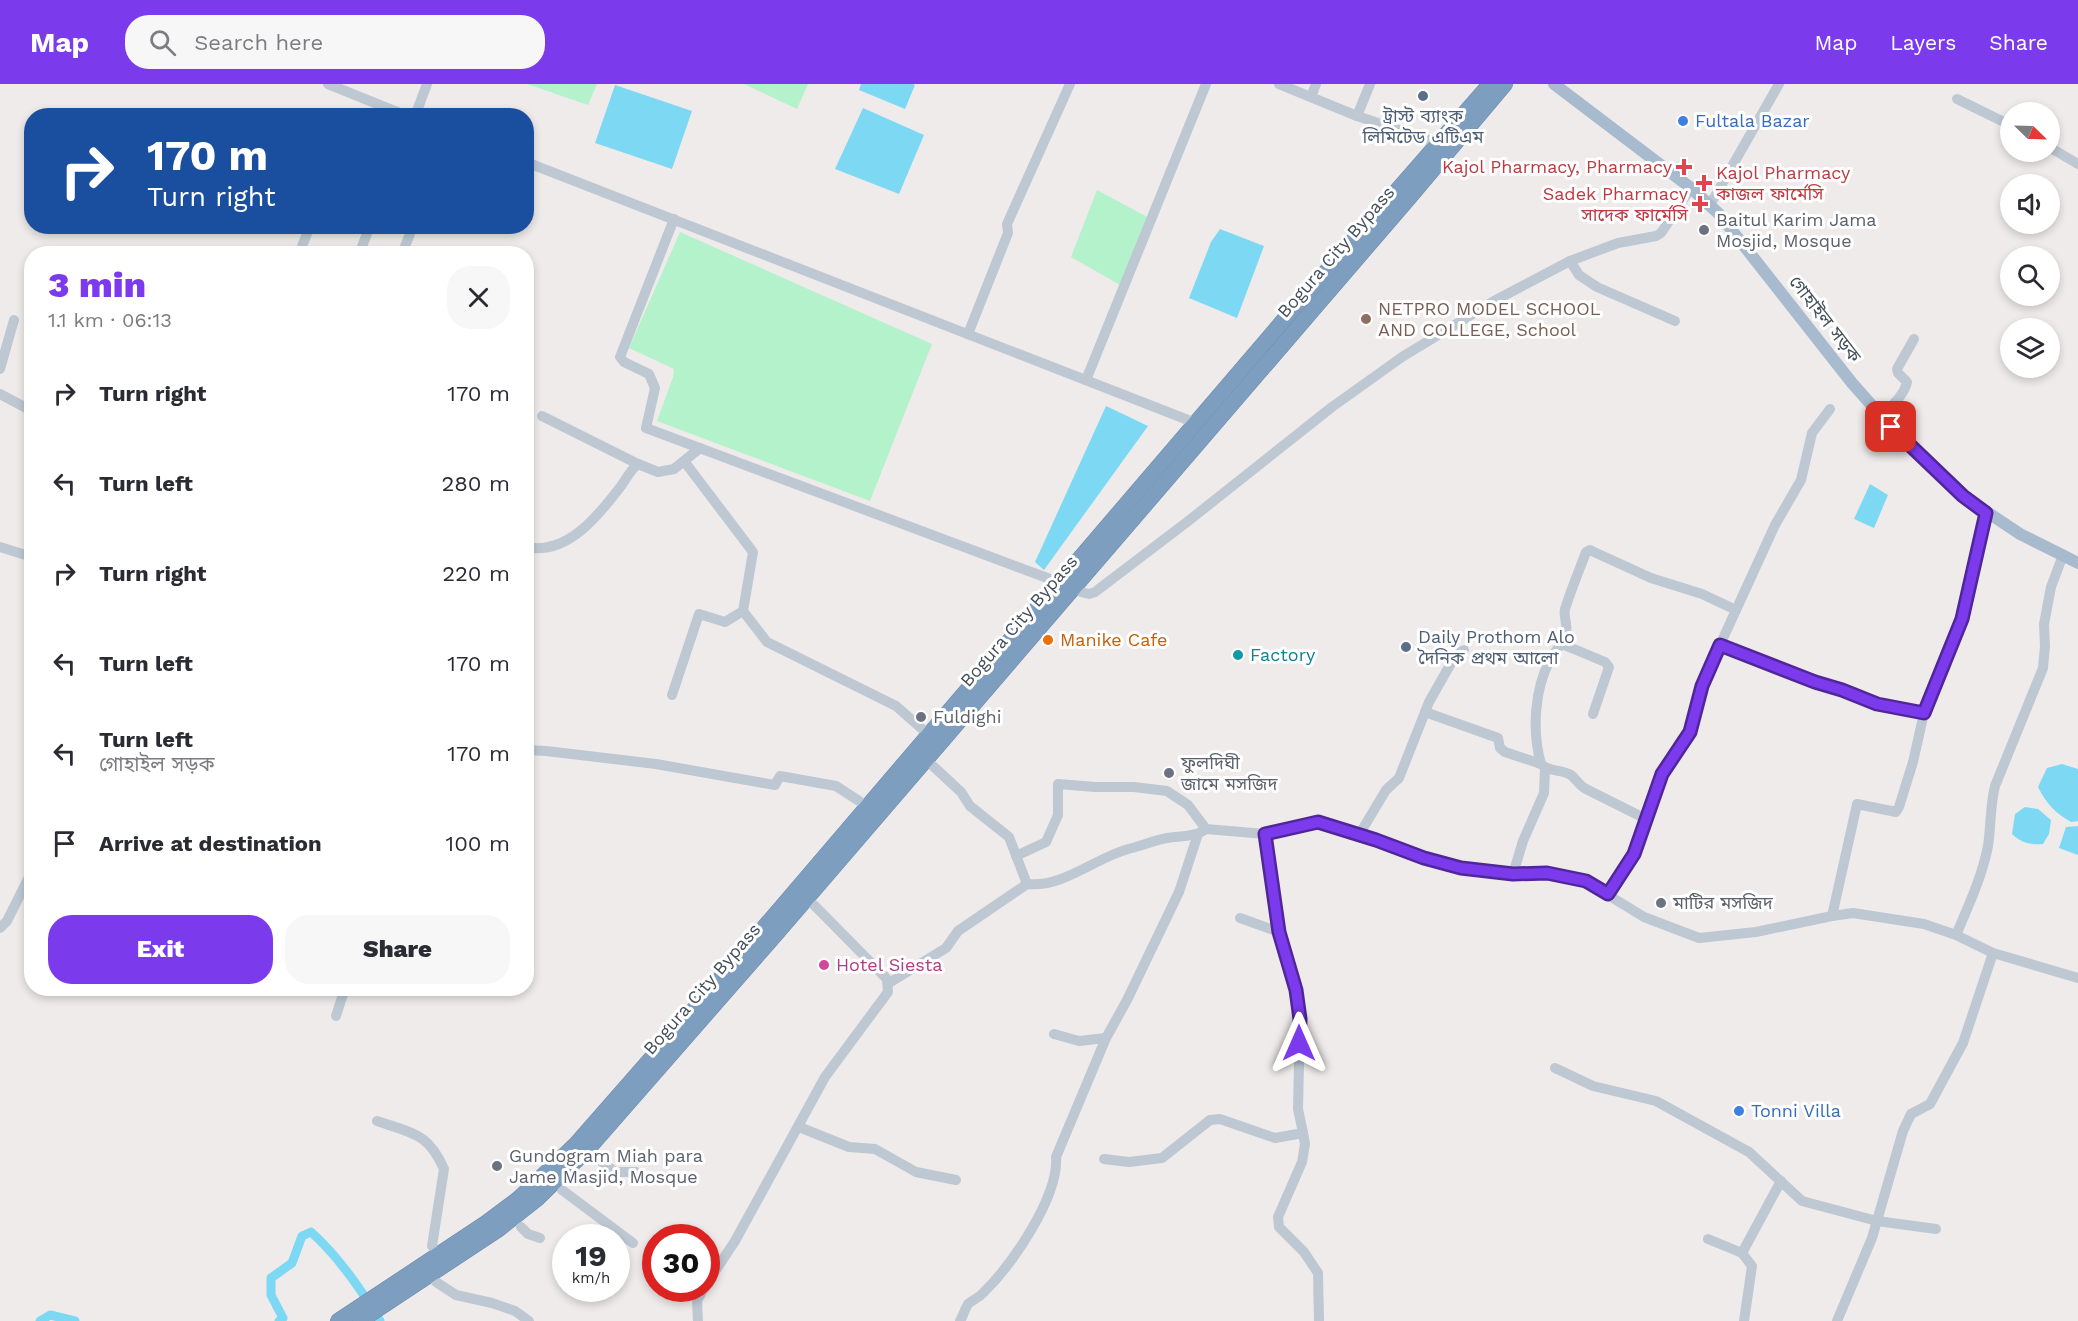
<!DOCTYPE html>
<html lang="en">
<head>
<meta charset="utf-8">
<style>
  :root { --surface:#fff; --page:#f7f7f7; --text:#2b2b33; --muted:#7c7c81; --accent:#7c3aed }
  body { margin:0; font-family:"Work Sans","Noto Sans Bengali",sans-serif; background:var(--page); color:var(--text); height:100vh; display:flex; flex-direction:column; font-size:22px; white-space:nowrap }
  * { box-sizing:border-box; margin:0 }
  p { font-size:20px; color:var(--muted) }
  .icon { flex:none; width:33px; height:33px; fill:none; stroke:currentColor; stroke-width:2; stroke-linecap:round; stroke-linejoin:round }
  .map { position:relative; flex:1; overflow:hidden }
  .side { position:absolute; left:24px; top:162px; width:510px; height:750px; display:flex; flex-direction:column; background:var(--surface); border-radius:24px; box-shadow:0 3px 9px #0003 }
  .side>* { flex:none }
  .hud { position:absolute; left:24px; top:24px; width:510px; height:126px; border-radius:24px; box-shadow:0 3px 9px #0003; background:#1a4fa0; color:#fff; overflow:hidden }
  .needle { width:39px; rotate:113deg }
  .tools { position:absolute; left:2000px; top:18px; display:grid; gap:12px }
  .tools a { display:grid; place-items:center; width:60px; height:60px; border-radius:50%; background:var(--surface); box-shadow:0 3px 9px #0003; font-size:30px }
  .speed { position:absolute; left:552px; top:1140px; display:flex; gap:12px; font-size:30px; font-weight:700; text-align:center }
  .speed>* { display:grid; place-content:center; width:78px; height:78px; border-radius:50%; background:var(--surface); box-shadow:0 3px 9px #0003; line-height:1 }
  .speed small { font-size:15px; font-weight:400 }
  .speed .limit { border:9px solid #d22; background:#fff; color:#111 }
  .pin { position:absolute; display:grid; place-items:center; width:51px; height:51px; color:#fff; margin:-26px; border-radius:12px; box-shadow:0 3px 9px #0006 }
  .me { position:absolute; width:66px; margin:-33px; rotate:0deg; stroke-linejoin:round; filter:drop-shadow(0 0 4px #0008) }
  .turn { display:flex; align-items:center; gap:21px; height:126px; padding:0 24px; font-size:27px }
  .turn .icon { width:78px; height:78px; stroke-width:2.5 }
  .turn b { display:block; font-size:42px; line-height:51px }
  .round { display:grid; place-items:center; flex:none; width:63px; height:63px; border-radius:24px; background:var(--page) }
  .head { display:flex; align-items:center; justify-content:space-between; height:102px; padding:0 24px }
  h1 { font-size:36px; font-weight:800; line-height:45px; color:var(--accent) }
  .action { display:flex; gap:12px; margin-top:auto; padding:12px 24px }
  .action a { flex:1; height:69px; border-radius:24px; background:var(--accent); color:#fff; font-size:24px; font-weight:800; line-height:69px; text-align:center }
  .action a+a { background:var(--page); color:var(--text) }
  ul { padding:0; list-style:none }
  li { display:flex; align-items:center; gap:18px; height:90px; padding:0 24px }
  li div { flex:1 }
  li b { display:block; font-size:22px }
  li em { font-style:normal }
  header { display:flex; align-items:center; gap:36px; box-sizing:border-box; height:84px; padding:0 30px; background:var(--accent); color:#fff }
  header strong { font-size:28px }
  nav { display:flex; gap:33px; margin-inline-start:auto; font-size:21px }
  .search { width:420px; height:54px; background:var(--page); display:flex; align-items:center; gap:15px; box-sizing:border-box; padding:0 21px; border-radius:24px; color:var(--muted); font-size:22px }
  .map>svg:first-child { display:block }
  .green { fill:#b4f2cc }
  .water { fill:#7dd9f3 }
  .lines { fill:none; stroke-linecap:round; stroke-linejoin:round }
  .canal { stroke:#7dd9f3; stroke-width:9 }
  .highway-casing { stroke:#6a88ab; stroke-width:16 }
  .minor { stroke:#bdc8d3; stroke-width:10 }
  .major { stroke:#a8bbce; stroke-width:12 }
  .highway { stroke:#7e9ec0; stroke-width:15 }
  .route-casing { stroke:#51269a; stroke-width:15 }
  .route { stroke:#7c3aed; stroke-width:10 }
  .service-dot { fill:#5c6f8a; stroke:#fff; stroke-width:2 }
  .shop-dot { fill:#3f7fe0; stroke:#fff; stroke-width:2 }
  .health-dot { fill:#e0444e; stroke:#fff; stroke-width:2 }
  .worship-dot { fill:#6b7280; stroke:#fff; stroke-width:2 }
  .education-dot { fill:#8d6e63; stroke:#fff; stroke-width:2 }
  .food-dot { fill:#e8710a; stroke:#fff; stroke-width:2 }
  .culture-dot { fill:#0f9aa8; stroke:#fff; stroke-width:2 }
  .hotel-dot { fill:#d1479c; stroke:#fff; stroke-width:2 }
  .labels { text-anchor:middle; stroke-width:6; stroke-linejoin:round; paint-order:stroke }
  .service-label { font-size:18px; fill:#4e5e75; stroke:#fff }
  .shop-label { font-size:18px; fill:#366cbe; stroke:#fff; text-anchor:start }
  .health-label { font-size:18px; fill:#be3a42; stroke:#fff; text-anchor:end }
  .worship-label { font-size:18px; fill:#5b616d; stroke:#fff; text-anchor:start }
  .street-label { font-size:18px; fill:#434f5a; stroke:#fff }
  .education-label { font-size:18px; fill:#785e54; stroke:#fff; text-anchor:start }
  .food-label { font-size:18px; fill:#c56008; stroke:#fff; text-anchor:start }
  .culture-label { font-size:18px; fill:#0d838f; stroke:#fff; text-anchor:start }
  .hotel-label { font-size:18px; fill:#b23c85; stroke:#fff; text-anchor:start }
</style>
</head>
<body>
<header>
<strong>Map</strong>
<div class="search"><svg class="icon" aria-label="search" viewBox="0 0 24 24"><circle cx="10" cy="10" r="6"/><path d="M15 15l6 6"/></svg>Search here</div>
<nav><a>Map</a><a>Layers</a><a>Share</a></nav>
</header>
<div class="map">
<svg width="2078" height="1237" viewBox="0 0 2078 1237">
  <rect width="100%" height="100%" fill="#efebeb"/>
  <!-- green -->
  <g class="green">
    <polygon points="527,0 597,0 588,21"/>
    <polygon points="744,0 808,0 797,25"/>
    <polygon points="1097,106 1149,134 1120,201 1071,173"/>
    <polygon points="680,148 932,260 870,417 657,337 673,293 674,285 629,264"/>
  </g>
  <!-- water -->
  <g class="water">
    <polygon points="861,0 913,0 915,1 905,25 859,6"/>
    <polygon points="615,1 692,27 672,85 595,59"/>
    <polygon points="863,24 924,51 899,110 835,85"/>
    <polygon points="1220,145 1264,162 1237,234 1189,214 1211,158"/>
    <polygon points="1106,322 1148,342 1044,486 1035,478"/>
    <polygon points="1870,400 1888,411 1874,444 1854,435"/>
    <path d="M2062 680 2078 685V737L2071 738C2055 729 2046 719 2038 703L2047 684Z"/>
    <path d="M2025 723 2038 725 2051 736 2049 750 2043 760C2029 761 2022 759 2012 750L2015 730Z"/>
    <polygon points="2078,742 2078,771 2059,764 2066,743"/>
  </g>
  <g class="lines">
    <!-- canal -->
    <g class="canal">
      <polyline points="40,1237 50,1231 75,1237"/>
      <path d="M279 1237 283 1234 271 1211V1194L292 1179 302 1152 311 1148C339 1173 361 1205 380 1237"/>
    </g>
    <!-- highway casing -->
    <g class="highway-casing">
      <g id="highway">
        <polyline points="338,1237 486,1139 518,1115 576,1060 683,938 1282,238 1490,0"/>
        <polyline points="360,1237 499,1145 537,1115 589,1064 777,849 1409,114 1505,0"/>
      </g>
    </g>
    <!-- minor -->
    <g class="minor">
      <polyline points="328,0 407,32"/>
      <polyline points="1279,0 1357,32 1429,56"/>
      <polyline points="1311,13 1316,0"/>
      <polyline points="1957,15 2010,41"/>
      <polyline points="415,32 427,0"/>
      <polyline points="1357,32 1370,0"/>
      <polyline points="2049,63 2078,80"/>
      <polyline points="526,78 1188,336"/>
      <polyline points="1710,121 1779,0"/>
      <polyline points="674,135 620,273 624,278 649,290 655,304 646,344 1050,495"/>
      <polyline points="299,170 310,142"/>
      <polyline points="359,170 370,142"/>
      <polyline points="402,170 413,142"/>
      <polyline points="1570,177 1579,191 1597,203 1675,237"/>
      <polyline points="968,250 1008,149 1007,140 1070,0"/>
      <polyline points="0,285 14,236"/>
      <polyline points="1086,296 1206,0"/>
      <polyline points="0,310 32,327"/>
      <polyline points="1830,325 1812,349 1801,396 1775,441 1720,561 1702,602 1690,648 1662,690 1633,770 1608,811 1644,833 1699,854 1756,848 1832,832 1853,829 1924,840 1956,851 1993,869 2078,894"/>
      <polyline points="542,332 638,380"/>
      <path d="M1881 332C1891 322 1904 312 1907 298L1898 289 1897 285 1914 255"/>
      <polyline points="684,377 753,468 743,527 767,558 896,622 921,644"/>
      <polyline points="0,463 32,473"/>
      <path d="M526 463C567 472 599 431 621 402 626 395 631 385 638 380L658 388 674 385 700 364"/>
      <polyline points="1081,508 1089,510 1095,508 1187,438 1332,323 1402,273 1494,217 1570,177 1618,159 1656,152 1661,149 1691,104"/>
      <polyline points="1562,560 1605,578 1609,583 1593,630"/>
      <polyline points="1720,561 1815,598 1842,606 1877,620 1924,629"/>
      <polyline points="672,611 699,530 725,538 743,527"/>
      <path d="M1425 628 1498 654 1500 664 1505 668 1541 680C1548 688 1561 685 1571 691 1576 695 1579 701 1586 705L1646 735"/>
      <polyline points="526,666 546,667 656,680 775,701 780,692 836,702 859,717"/>
      <path d="M1541 680C1532 648 1534 606 1550 576 1555 566 1564 560 1566 548 1568 540 1563 533 1565 525 1571 506 1579 487 1586 468L1590 466 1594 468 1651 494 1702 510 1736 526"/>
      <path d="M933 682 961 708 970 722 1009 753 1027 800C1064 804 1097 772 1132 764 1143 761 1156 756 1167 754 1179 752 1193 753 1203 747"/>
      <polyline points="1265,750 1279,848 1296,906 1300,935 1298,1025 1303,1049"/>
      <polyline points="1359,751 1386,706 1399,694 1429,618 1450,581 1457,570 1464,566"/>
      <polyline points="1016,772 1046,758 1058,731 1058,700 1095,703 1134,703 1167,707 1188,721 1206,745 1265,750 1318,738 1376,756 1424,774 1461,784 1513,790 1547,789 1586,797 1608,811"/>
      <polyline points="1513,790 1523,757 1544,709 1545,684"/>
      <polyline points="1832,832 1857,720 1896,728 1899,723 1913,678 1924,629 1962,535 1986,429"/>
      <polyline points="1240,834 1279,848"/>
      <polyline points="0,844 7,837 32,787"/>
      <path d="M1956 851C1968 823 1982 793 1988 762 1991 742 1990 722 1995 702L2043 584 2045 562 2044 540 2051 503 2063 471"/>
      <polyline points="889,899 946,864 958,847 1027,800"/>
      <polyline points="336,932 345,904"/>
      <polyline points="1054,950 1079,957 1106,954"/>
      <polyline points="1555,984 1593,1002 1656,1017 1749,1068 1802,1117 1877,1137 1936,1145"/>
      <path d="M377 1037C411 1049 428 1048 444 1085L432 1162"/>
      <polyline points="799,1043 849,1063 875,1065 916,1088 956,1096"/>
      <polyline points="594,1072 615,1088 636,1088"/>
      <polyline points="1104,1075 1129,1078 1162,1074 1210,1036 1220,1035 1275,1054 1303,1049 1305,1060 1302,1078 1278,1133 1279,1143 1304,1168 1318,1189 1319,1237"/>
      <polyline points="562,1106 633,1159"/>
      <polyline points="521,1143 528,1150 540,1154"/>
      <polyline points="1708,1155 1742,1169 1752,1182 1744,1237"/>
      <polyline points="1742,1169 1781,1097"/>
      <polyline points="436,1198 456,1211 492,1219 515,1227 529,1237"/>
      <polyline points="706,1201 735,1157 825,993 888,908 887,895 814,821"/>
      <polyline points="698,1237 697,1217 704,1204"/>
      <path d="M960 1237C963 1232 965 1225 968 1220 972 1216 979 1214 983 1209 1011 1182 1059 1113 1056 1073L1106 954 1127 916 1179 808 1198 750"/>
      <polyline points="1837,1237 1872,1154 1903,1047 1911,1030 1930,1020 1963,959 1993,869"/>
    </g>
    <!-- major -->
    <polyline class="major" points="1554,0 1691,104 1719,130 1852,299 1891,343 1963,412 2020,450 2078,479"/>
    <!-- highway -->
    <use href="#highway" class="highway"/>
  </g>
  <g class="lines">
    <!-- route casing -->
    <g class="route-casing">
      <polyline id="route" points="1299,959 1300,935 1296,906 1279,848 1265,750 1318,738 1376,756 1424,774 1461,784 1513,790 1547,789 1586,797 1608,810 1634,770 1662,690 1690,648 1702,602 1720,561 1815,598 1842,606 1877,620 1924,629 1962,535 1986,429 1963,412 1891,343"/>
    </g>
    <!-- route -->
    <use href="#route" class="route"/>
  </g>
  <!-- markers -->
  <g class="service-dot">
    <circle cx="1423" cy="12" r="6"/>
    <circle cx="1406" cy="563" r="6"/>
  </g>
  <g class="shop-dot">
    <circle cx="1683" cy="37" r="6"/>
    <circle cx="1739" cy="1027" r="6"/>
  </g>
  <g class="health-dot">
    <path d="M1681 74h6v6h6v6h-6v6h-6v-6h-6v-6h6z"/>
    <path d="M1701 90h6v6h6v6h-6v6h-6v-6h-6v-6h6z"/>
    <path d="M1697 111h6v6h6v6h-6v6h-6v-6h-6v-6h6z"/>
  </g>
  <g class="worship-dot">
    <circle cx="1704" cy="146" r="6"/>
    <circle cx="921" cy="633" r="6"/>
    <circle cx="1169" cy="689" r="6"/>
    <circle cx="1661" cy="819" r="6"/>
    <circle cx="497" cy="1082" r="6"/>
  </g>
  <circle class="education-dot" cx="1366" cy="235" r="6"/>
  <circle class="food-dot" cx="1048" cy="556" r="6"/>
  <circle class="culture-dot" cx="1238" cy="571" r="6"/>
  <circle class="hotel-dot" cx="824" cy="881" r="6"/>
  <g class="labels">
    <!-- service labels -->
    <g class="service-label">
      <text x="1423" y="38">ট্রাস্ট ব্যাংক<tspan x="1423" dy="21">লিমিটেড এটিএম</tspan></text>
      <text x="1418" y="559" text-anchor="start">Daily Prothom Alo<tspan x="1418" dy="21">দৈনিক প্রথম আলো</tspan></text>
    </g>
    <!-- shop labels -->
    <g class="shop-label">
      <text x="1695" y="43">Fultala Bazar</text>
      <text x="1751" y="1033">Tonni Villa</text>
    </g>
    <!-- health labels -->
    <g class="health-label">
      <text x="1672" y="89">Kajol Pharmacy, Pharmacy</text>
      <text x="1716" y="95" text-anchor="start">Kajol Pharmacy<tspan x="1716" dy="21">কাজল ফার্মেসি</tspan></text>
      <text x="1688" y="116">Sadek Pharmacy<tspan x="1688" dy="21">সাদেক ফার্মেসি</tspan></text>
    </g>
    <!-- worship labels -->
    <g class="worship-label">
      <text x="1716" y="142">Baitul Karim Jama<tspan x="1716" dy="21">Mosjid, Mosque</tspan></text>
      <text x="933" y="639">Fuldighi</text>
      <text x="1181" y="685">ফুলদিঘী<tspan x="1181" dy="21">জামে মসজিদ</tspan></text>
      <text x="1673" y="825">মাটির মসজিদ</text>
      <text x="509" y="1078">Gundogram Miah para<tspan x="509" dy="21">Jame Masjid, Mosque</tspan></text>
    </g>
    <!-- street labels -->
    <g class="street-label">
      <text transform="translate(1336 168) rotate(-49)" y="6">Bogura City Bypass</text>
      <text transform="translate(1825 235) rotate(52)" y="6">গোহাইল সড়ক</text>
      <text transform="translate(1019 537) rotate(-49)" y="6">Bogura City Bypass</text>
      <text transform="translate(702 905) rotate(-49)" y="6">Bogura City Bypass</text>
    </g>
    <!-- education labels -->
    <g class="education-label">
      <text x="1378" y="231">NETPRO MODEL SCHOOL<tspan x="1378" dy="21">AND COLLEGE, School</tspan></text>
    </g>
    <!-- food labels -->
    <g class="food-label">
      <text x="1060" y="562">Manike Cafe</text>
    </g>
    <!-- culture labels -->
    <g class="culture-label">
      <text x="1250" y="577">Factory</text>
    </g>
    <!-- hotel labels -->
    <g class="hotel-label">
      <text x="836" y="887">Hotel Siesta</text>
    </g>
  </g>
</svg>
<div class="tools">
<a><svg class="needle" viewBox="-14 -14 28 28"><path d="M0-13l5 13h-10z" fill="#e53935"/><path d="M0 13l5-13h-10z" fill="#7c7c81"/></svg></a>
<a><svg class="icon" aria-label="sound" viewBox="0 0 24 24"><path d="M4 9h4l5-4v14l-5-4H4zM17 9q2 3 0 6"/></svg></a>
<a><svg class="icon" aria-label="search" viewBox="0 0 24 24"><circle cx="10" cy="10" r="6"/><path d="M15 15l6 6"/></svg></a>
<a><svg class="icon" aria-label="layers" viewBox="0 0 24 24"><path d="M12 4l9 5-9 5-9-5zM3 14l9 5 9-5"/></svg></a>
</div>
<div class="speed"><div>19<small>km/h</small></div><div class="limit">30</div></div>
<div class="pin" style="left:1891px;top:343px;background:#d93025"><svg class="icon" aria-label="arrive" viewBox="0 0 24 24"><path d="M6 21V4h12l-3 4 3 4H6"/></svg></div>
<svg class="me" style="left:1299px;top:959px" viewBox="-20 -20 40 40"><path d="M0-17L14 15 0 8-14 15z" fill="#7c3aed" stroke="#fff" stroke-width="4"/></svg>
<div class="hud">
<div class="turn"><svg class="icon" aria-label="right" viewBox="0 0 24 24"><path d="M7 20v-9h11M14 6l5 5-5 5"/></svg><div><b>170 m</b>Turn right</div></div>
</div>
<section class="side">
<div class="head"><div><h1>3 min</h1><p>1.1 km · 06:13</p></div><a class="round"><svg class="icon" aria-label="close" viewBox="0 0 24 24"><path d="M6 6l12 12M18 6L6 18"/></svg></a></div>
<ul>
<li><svg class="icon" aria-label="right" viewBox="0 0 24 24"><path d="M7 20v-9h11M14 6l5 5-5 5"/></svg><div><b>Turn right</b></div><em>170 m</em></li>
<li><svg class="icon" aria-label="left" viewBox="0 0 24 24"><path d="M17 20v-9H6M10 6l-5 5 5 5"/></svg><div><b>Turn left</b></div><em>280 m</em></li>
<li><svg class="icon" aria-label="right" viewBox="0 0 24 24"><path d="M7 20v-9h11M14 6l5 5-5 5"/></svg><div><b>Turn right</b></div><em>220 m</em></li>
<li><svg class="icon" aria-label="left" viewBox="0 0 24 24"><path d="M17 20v-9H6M10 6l-5 5 5 5"/></svg><div><b>Turn left</b></div><em>170 m</em></li>
<li><svg class="icon" aria-label="left" viewBox="0 0 24 24"><path d="M17 20v-9H6M10 6l-5 5 5 5"/></svg><div><b>Turn left</b><p>গোহাইল সড়ক</p></div><em>170 m</em></li>
<li><svg class="icon" aria-label="arrive" viewBox="0 0 24 24"><path d="M6 21V4h12l-3 4 3 4H6"/></svg><div><b>Arrive at destination</b></div><em>100 m</em></li>
</ul>
<div class="action"><a>Exit</a><a>Share</a></div>
</section>
</div>
</body>
</html>
